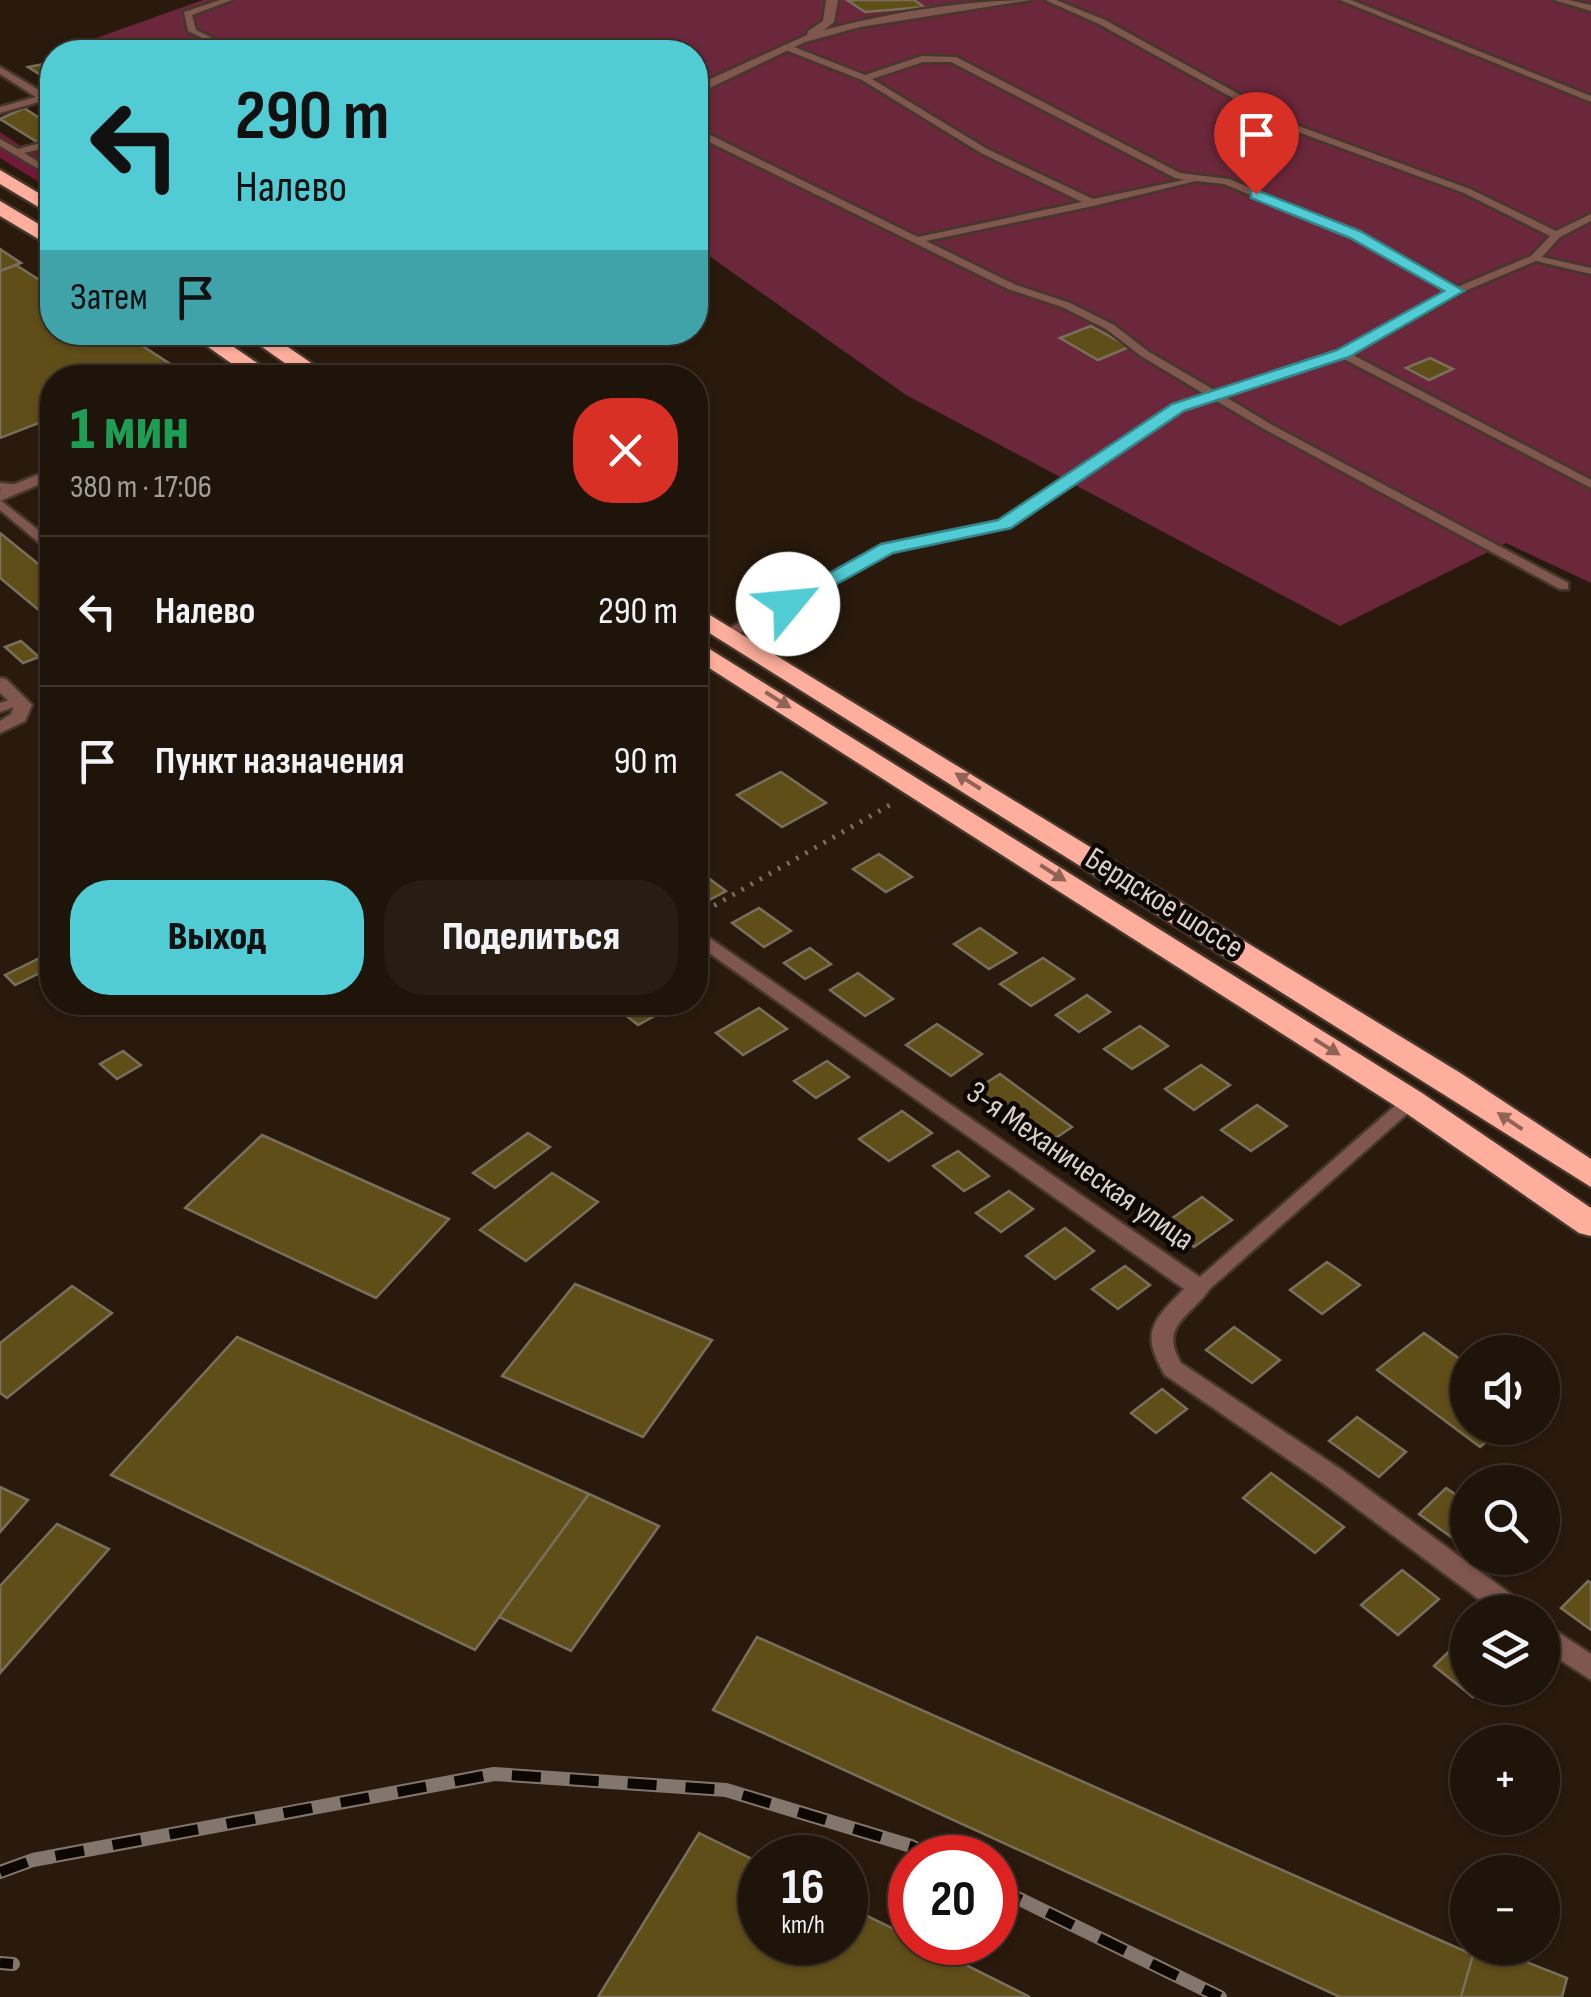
<!DOCTYPE html>
<html lang="ru">
<head>
<meta charset="utf-8">
<style>
  :root { --surface:#1f140a; --page:#271d13; --text:#f1f3f6; --muted:#a19e9c; --line:#3c332b; --accent:#51ccd5 }
  body { margin:0; font-family:"Sofia Sans Condensed",sans-serif; background:var(--page); color:var(--text); height:100vh; display:flex; flex-direction:column; font-size:38px; white-space:nowrap }
  * { box-sizing:border-box; margin:0 }
  p { font-size:32px; color:var(--muted) }
  .icon { flex:none; width:55px; height:55px; fill:none; stroke:currentColor; stroke-width:2; stroke-linecap:round; stroke-linejoin:round }
  .map { position:relative; flex:1; overflow:hidden }
  .drawer { position:absolute; left:40px; top:365px; width:668px; height:650px; display:flex; flex-direction:column; background:var(--surface); border-radius:40px; box-shadow:0 2px 8px #0004,0 0 0 2px var(--line) }
  .drawer>* { flex:none }
  .banner { position:absolute; left:40px; top:40px; width:668px; height:305px; border-radius:40px; box-shadow:0 2px 8px #0004,0 0 0 2px var(--line); background:#51ccd5; color:#111; overflow:hidden }
  .tools { position:absolute; left:1450px; top:1335px; display:grid; gap:20px }
  .tools a { display:grid; place-items:center; width:110px; height:110px; border-radius:50%; background:var(--surface); box-shadow:0 2px 8px #0004,0 0 0 2px var(--line); font-size:50px }
  .speed { position:absolute; left:738px; top:1835px; display:flex; gap:20px; font-size:50px; font-weight:700; text-align:center }
  .speed>* { display:grid; place-content:center; width:130px; height:130px; border-radius:50%; background:var(--surface); box-shadow:0 2px 8px #0004,0 0 0 2px var(--line); line-height:1 }
  .speed small { font-size:25px; font-weight:400 }
  .speed .limit { border:15px solid #d22; background:#fff; color:#111 }
  .pin { position:absolute; display:grid; place-items:center; width:85px; height:85px; color:#fff; margin:-102px -42px; border-radius:50% 50% 50% 0; rotate:-45deg; box-shadow:0 0 10px #0007 }
  .pin .icon { rotate:45deg }
  .me { position:absolute; width:110px; margin:-55px; rotate:62deg; stroke-linejoin:round; filter:drop-shadow(0 0 8px #0008) }
  .turn { display:flex; align-items:center; gap:35px; height:210px; padding:0 30px; font-size:45px }
  .turn .icon { width:130px; height:130px; stroke-width:2.5 }
  .turn b { display:block; font-size:70px; line-height:85px }
  .then { display:flex; align-items:center; height:95px; padding:0 30px; background:#0003; gap:20px; font-size:38px }
  .round { display:grid; place-items:center; flex:none; width:105px; height:105px; border-radius:40px; background:var(--page) }
  .overview { display:flex; align-items:center; justify-content:space-between; height:170px; padding:0 30px }
  h1 { font-size:60px; font-weight:800; line-height:75px; color:#1e9e55 }
  .button { display:flex; gap:20px; margin-top:auto; padding:20px 30px }
  .button a { flex:1; height:115px; border-radius:40px; background:var(--accent); color:#111; font-size:40px; font-weight:800; line-height:115px; text-align:center }
  .button a+a { background:var(--page); color:var(--text) }
  ul { padding:0; list-style:none }
  li { display:flex; align-items:center; gap:30px; height:150px; padding:0 30px; border-top:2px solid var(--line) }
  li div { flex:1 }
  li b { display:block; font-size:38px }
  li em { font-style:normal }
  .map>svg:first-child { display:block }
  .green { fill:#6b273b }
  .forest { fill:#711a38 }
  .building { fill:#604e19; stroke:#78705c; stroke-width:2.5 }
  .lines { fill:none; stroke-linecap:round; stroke-linejoin:round }
  .lane-casing { stroke:#45372b; stroke-width:5 }
  .street-casing { stroke:#45372b; stroke-width:5 }
  .highway-casing { stroke:#45372b; stroke-width:5 }
  .path { stroke:#7b6e63; stroke-width:5; stroke-dasharray:2.5 8; stroke-linecap:butt }
  .lane { fill:#7f574e; fill-rule:evenodd }
  .street { fill:#7f574e; fill-rule:evenodd }
  .highway { fill:#feae9c; fill-rule:evenodd }
  .rail-casing { stroke:#83766c; stroke-width:14 }
  .rail { stroke:#0c0703; stroke-width:10; stroke-dasharray:29; stroke-linecap:butt }
  .oneway { fill:#916357 }
  .route { fill:#51ccd5; stroke:#35858a; stroke-width:2.5 }
  .labels { text-anchor:middle; stroke-width:9; stroke-linejoin:round; paint-order:stroke }
  .street-label { font-size:32px; fill:#dbd0c8; stroke:#0c0703 }
</style>
</head>
<body>
<div class="map">
<svg width="1591" height="1997" viewBox="0 0 1591 1997">
  <rect width="100%" height="100%" fill="#291a0d"/>
  <!-- green -->
  <polygon class="green" points="203,0 1591,0 1591,583 1506,543 1340,626 906,395 695,246 695,52 57,52"/>
  <!-- forest -->
  <polygon class="forest" points="0,132 21,146 52,142 42,157 52,163 52,190 0,158"/>
  <!-- building -->
  <g class="building">
    <polygon points="847,0 914,0 924,7 865,12"/>
    <polygon points="48,63 52,66 52,82 28,67"/>
    <polygon points="24,108 52,126 52,137 37,142 0,119"/>
    <polygon points="0,249 21,263 0,271"/>
    <polygon points="16,265 52,288 52,332 121,332 178,369 156,378 52,378 52,418 0,438 0,271"/>
    <polygon points="1091,326 1129,347 1098,360 1060,338"/>
    <polygon points="1430,358 1453,369 1429,380 1406,368"/>
    <polygon points="0,533 52,575 52,621 0,578"/>
    <polygon points="21,641 39,657 23,663 5,647"/>
    <polygon points="781,772 826,803 782,827 737,795"/>
    <polygon points="879,854 912,877 886,892 853,869"/>
    <polygon points="695,868 726,891 698,906"/>
    <polygon points="759,908 791,931 764,947 732,923"/>
    <polygon points="980,928 1016,953 989,969 954,944"/>
    <polygon points="810,948 831,964 805,979 784,963"/>
    <polygon points="52,952 52,967 15,985 5,975"/>
    <polygon points="1043,958 1074,979 1031,1006 1000,984"/>
    <polygon points="858,973 893,999 865,1016 830,990"/>
    <polygon points="1087,995 1110,1012 1079,1032 1056,1015"/>
    <polygon points="633,1002 665,1002 671,1007 638,1025 619,1010"/>
    <polygon points="759,1008 787,1029 743,1055 716,1033"/>
    <polygon points="937,1024 982,1054 951,1076 906,1045"/>
    <polygon points="1140,1026 1168,1046 1132,1069 1104,1049"/>
    <polygon points="123,1051 141,1065 117,1079 100,1064"/>
    <polygon points="827,1061 849,1077 816,1098 794,1081"/>
    <polygon points="1201,1065 1230,1085 1194,1110 1165,1089"/>
    <polygon points="1000,1074 1072,1127 1044,1146 972,1092"/>
    <polygon points="1257,1105 1287,1126 1251,1151 1221,1130"/>
    <polygon points="902,1111 932,1133 889,1161 859,1139"/>
    <polygon points="528,1133 550,1147 495,1188 473,1173"/>
    <polygon points="262,1135 449,1219 376,1298 185,1208"/>
    <polygon points="958,1151 989,1176 964,1191 933,1166"/>
    <polygon points="552,1173 598,1202 526,1261 480,1230"/>
    <polygon points="1009,1191 1033,1209 1001,1232 976,1213"/>
    <polygon points="1202,1197 1232,1220 1194,1247 1164,1224"/>
    <polygon points="1065,1228 1094,1251 1055,1279 1026,1256"/>
    <polygon points="1327,1262 1360,1285 1322,1314 1290,1290"/>
    <polygon points="1125,1266 1150,1285 1118,1309 1092,1289"/>
    <polygon points="575,1284 712,1340 643,1437 502,1376"/>
    <polygon points="72,1286 112,1313 7,1398 0,1393 0,1343"/>
    <polygon points="1234,1327 1280,1360 1252,1383 1206,1350"/>
    <polygon points="1424,1333 1468,1365 1468,1428 1503,1428 1480,1447 1377,1370"/>
    <polygon points="237,1337 589,1494 475,1650 111,1475"/>
    <polygon points="1162,1389 1187,1409 1156,1433 1131,1413"/>
    <polygon points="1357,1417 1406,1452 1379,1477 1329,1441"/>
    <polygon points="1271,1473 1344,1527 1315,1553 1243,1498"/>
    <polygon points="0,1487 28,1500 0,1532"/>
    <polygon points="1446,1488 1468,1503 1468,1549 1419,1514"/>
    <polygon points="589,1494 659,1526 571,1651 499,1617"/>
    <polygon points="57,1524 109,1549 0,1673 0,1586"/>
    <polygon points="1402,1570 1439,1599 1398,1635 1361,1605"/>
    <polygon points="1588,1581 1591,1583 1591,1630 1561,1608"/>
    <polygon points="1468,1633 1468,1688 1483,1688 1473,1697 1434,1666"/>
    <polygon points="757,1637 1478,1957 1464,1997 1340,1997 713,1710"/>
    <polygon points="699,1833 760,1863 760,1942 845,1942 845,1905 910,1937 910,1942 920,1942 1030,1997 598,1997"/>
    <polygon points="1475,1948 1491,1948 1567,1978 1562,1997 1461,1997"/>
  </g>
  <g class="lines">
    <!-- lane casing -->
    <g class="lane-casing">
      <g id="lane">
        <polygon points="220,0 232,0 192,15 196,30 241,52 231,52 188,31 184,12"/>
        <path d="M1045 0H1056L1105 20 1293 124 1470 189 1556 231 1591 214V221L1560 237 1542 257 1591 268V274L1536 261 1460 293 1351 354 1591 480V488L1342 358 1224 396 1272 425 1568 583V589H1560L1264 429 1213 399 1182 409 1008 527 891 551 732 637H724V631L883 545 1000 521 1174 405 1206 395 1141 356 1106 329 1062 307 1008 289 695 135V128L698 129 918 237 1082 202 981 153 862 80 783 49V45H789L865 75 922 56 956 57 1180 173 1229 179 1359 233 1457 287 1531 256 1550 236 1464 193 1287 128 1099 24ZM923 62H951L1175 178 1184 180 1093 199 987 149 872 79ZM1196 181 1224 184 1351 237 1448 291 1339 352 1216 391 1149 352 1114 325 1070 303 1016 285 926 241 1093 206Z"/>
        <polygon points="1340,0 1351,0 1591,96 1591,102"/>
        <polygon points="1554,0 1568,0 1591,5 1591,11"/>
        <polygon points="0,67 47,95 52,99 52,106 42,101 0,113 0,107 36,97 0,74"/>
        <polygon points="0,139 18,149 52,140 52,146 24,153 52,170 52,177 0,146"/>
        <polygon points="0,483 21,485 27,488 21,491 0,489"/>
        <polygon points="0,500 52,541 52,550 48,550 0,510"/>
        <polygon points="18,697 23,698 25,701 23,704 0,712 0,703"/>
        <polygon points="1411,1096 1417,1097 1419,1101 1417,1105 1205,1293 1193,1293 1191,1288 1193,1283 1405,1097"/>
      </g>
    </g>
    <!-- street casing -->
    <g class="street-casing">
      <g id="street">
        <path d="M826 0H838L834 22 824 30C887 13 965 0 1031 0L860 27 805 42 695 95V86L807 35 808 31 823 21Z"/>
        <path d="M307 364 314 368C302 378 287 378 271 378Z"/>
        <polygon points="52,469 52,479 0,501 0,490"/>
        <polygon points="0,678 6,679 32,705 25,721 0,733 0,721 11,714 14,706 0,693"/>
        <path d="M695 928 1207 1282 1210 1288C1193 1316 1158 1324 1181 1363L1342 1470 1524 1604 1527 1612H1496L1324 1484 1165 1375C1140 1333 1152 1321 1184 1289L695 943Z"/>
        <polygon points="1542,1622 1591,1654 1591,1680 1542,1648"/>
      </g>
    </g>
    <!-- highway casing -->
    <g class="highway-casing">
      <g id="highway">
        <polygon points="0,170 52,201 52,215 0,184"/>
        <polygon points="0,201 52,232 52,247 0,216"/>
        <polygon points="187,332 212,332 279,378 252,378"/>
        <polygon points="241,332 266,332 333,378 306,378"/>
        <polygon points="695,606 1462,1074 1591,1159 1591,1187 695,624"/>
        <polygon points="695,640 1422,1093 1591,1208 1591,1236 1579,1233 1400,1109 695,659"/>
      </g>
    </g>
    <!-- path -->
    <polyline class="path" points="696,916 895,802"/>
    <!-- lane -->
    <use href="#lane" class="lane"/>
    <!-- street -->
    <use href="#street" class="street"/>
    <!-- highway -->
    <use href="#highway" class="highway"/>
    <!-- rail casing -->
    <g class="rail-casing">
      <g id="rail">
        <polyline points="0,1872 33,1860 494,1774 726,1790 911,1846 935,1858"/>
        <polyline points="995,1887 1220,1997"/>
        <polyline points="0,1963 13,1964"/>
      </g>
    </g>
    <!-- rail -->
    <use href="#rail" class="rail"/>
  </g>
  <!-- one-way arrows -->
  <defs><path id="oneway-solid" d="M-6-.8H1V-3.2L6.5 0L1 3.2V.8H-6Z" transform="scale(2.5)"/></defs>
  <g class="oneway">
    <use href="#oneway-solid" transform="translate(778 700) rotate(32)"/>
    <use href="#oneway-solid" transform="translate(968 781) rotate(-148)"/>
    <use href="#oneway-solid" transform="translate(1053 873) rotate(32)"/>
    <use href="#oneway-solid" transform="translate(1327 1047) rotate(32)"/>
    <use href="#oneway-solid" transform="translate(1510 1121) rotate(-146)"/>
  </g>
  <!-- route -->
  <polygon class="route" points="1256,190 1360,231 1464,291 1349,357 1184,411 1011,528 893,553 795,607 782,607 782,600 881,544 998,520 1172,404 1337,350 1444,291 1350,238 1251,198 1251,191"/>
  <g class="labels">
    <!-- street labels -->
    <g class="street-label">
      <text transform="translate(1165 902) rotate(32)" y="11">Бердское шоссе</text>
      <text transform="translate(1081 1165) rotate(35)" y="11">3-я Механическая улица</text>
    </g>
  </g>
</svg>
<div class="tools">
<a><svg class="icon" aria-label="sound" viewBox="0 0 24 24"><path d="M4 9h4l5-4v14l-5-4H4zM17 9q2 3 0 6"/></svg></a>
<a><svg class="icon" aria-label="search" viewBox="0 0 24 24"><circle cx="10" cy="10" r="6"/><path d="M15 15l6 6"/></svg></a>
<a><svg class="icon" aria-label="layers" viewBox="0 0 24 24"><path d="M12 4l9 5-9 5-9-5zM3 14l9 5 9-5"/></svg></a>
<a>+</a>
<a>−</a>
</div>
<div class="speed"><div>16<small>km/h</small></div><div class="limit">20</div></div>
<div class="pin" style="left:1256px;top:194px;background:#d93025"><svg class="icon" aria-label="arrive" viewBox="0 0 24 24"><path d="M6 21V4h12l-3 4 3 4H6"/></svg></div>
<svg class="me" style="left:788px;top:604px" viewBox="-20 -20 40 40"><circle r="19" fill="#fff"/><path d="M0-13L10 11 0 6-10 11z" fill="#51ccd5"/></svg>
<div class="banner">
<div class="turn"><svg class="icon" aria-label="left" viewBox="0 0 24 24"><path d="M17 20v-9H6M10 6l-5 5 5 5"/></svg><div><b>290 m</b>Налево</div></div>
<div class="then">Затем<svg class="icon" aria-label="arrive" viewBox="0 0 24 24"><path d="M6 21V4h12l-3 4 3 4H6"/></svg></div>
</div>
<section class="drawer">
<div class="overview"><div><h1>1 мин</h1><p>380 m · 17:06</p></div><a class="round" style="background:#d93025;color:#fff"><svg class="icon" aria-label="close" viewBox="0 0 24 24"><path d="M6 6l12 12M18 6L6 18"/></svg></a></div>
<ul>
<li><svg class="icon" aria-label="left" viewBox="0 0 24 24"><path d="M17 20v-9H6M10 6l-5 5 5 5"/></svg><div><b>Налево</b></div><em>290 m</em></li>
<li><svg class="icon" aria-label="arrive" viewBox="0 0 24 24"><path d="M6 21V4h12l-3 4 3 4H6"/></svg><div><b>Пункт назначения</b></div><em>90 m</em></li>
</ul>
<div class="button"><a>Выход</a><a>Поделиться</a></div>
</section>
</div>
</body>
</html>
